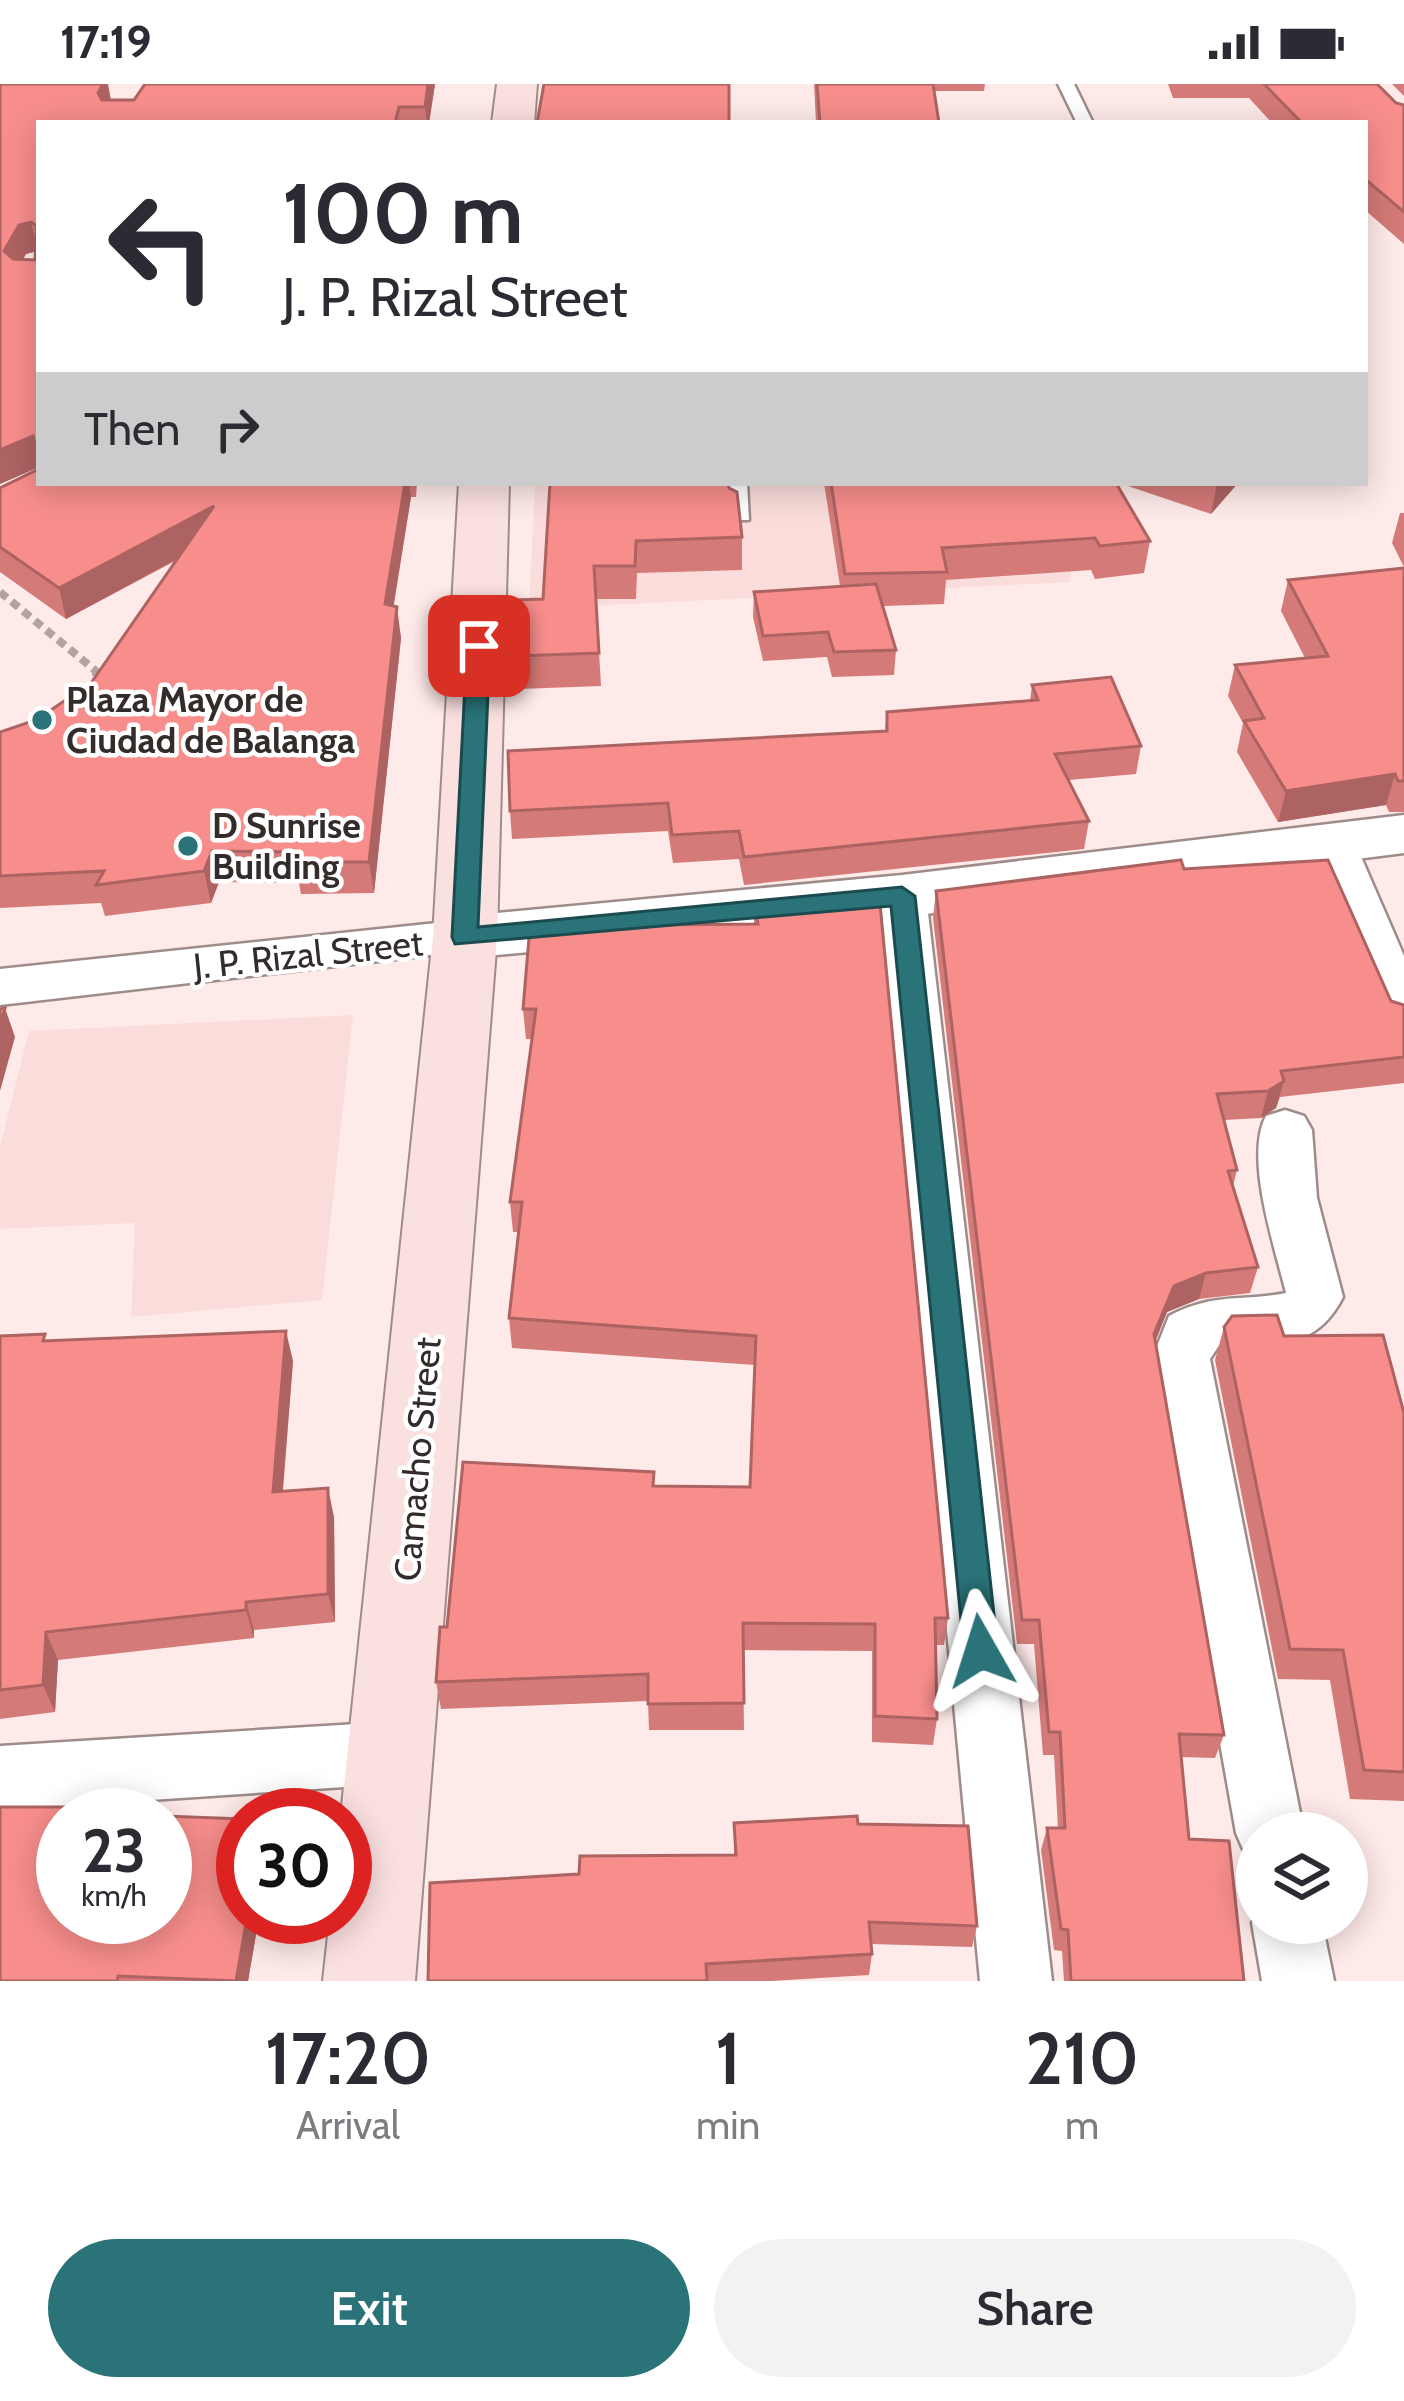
<!DOCTYPE html>
<html lang="en">
<head>
<meta charset="utf-8">
<style>
  :root { --surface:#fff; --page:#f2f2f3; --text:#2b2b33; --muted:#7c7c81; --accent:#297379 }
  body { margin:0; font-family:Cabin,sans-serif; background:var(--page); color:var(--text); height:100vh; display:flex; flex-direction:column; font-size:45px; white-space:nowrap }
  * { box-sizing:border-box; margin:0 }
  p { font-size:39px; color:var(--muted) }
  .icon { flex:none; width:66px; height:66px; fill:none; stroke:currentColor; stroke-width:2; stroke-linecap:round; stroke-linejoin:round }
  .map { position:relative; height:1897px; overflow:hidden }
  .sheet { display:flex; flex-direction:column; background:var(--surface); flex:1 }
  .sheet>* { flex:none }
  .guide { position:absolute; left:36px; top:36px; width:1332px; height:366px; border-radius:0px; box-shadow:0 6px 30px #0003; background:#fff; color:var(--text); overflow:hidden }
  .tools { position:absolute; left:1236px; top:1728px; display:grid; gap:24px }
  .tools a { display:grid; place-items:center; width:132px; height:132px; border-radius:50%; background:var(--surface); box-shadow:0 6px 30px #0003; font-size:60px }
  .speed { position:absolute; left:36px; top:1704px; display:flex; gap:24px; font-size:60px; font-weight:700; text-align:center }
  .speed>* { display:grid; place-content:center; width:156px; height:156px; border-radius:50%; background:var(--surface); box-shadow:0 6px 30px #0003; line-height:1 }
  .speed small { font-size:30px; font-weight:400 }
  .speed .limit { border:18px solid #d22; background:#fff; color:#111 }
  .pin { position:absolute; display:grid; place-items:center; width:102px; height:102px; color:#fff; margin:-51px; border-radius:24px; box-shadow:0 6px 18px #0006 }
  .me { position:absolute; width:132px; margin:-66px; rotate:354deg; stroke-linejoin:round; filter:drop-shadow(0 0 9px #0008) }
  .turn { display:flex; align-items:center; gap:42px; height:252px; padding:0 48px; font-size:54px }
  .turn .icon { width:156px; height:156px; stroke-width:2.5 }
  .turn b { display:block; font-size:84px; line-height:102px }
  .then { display:flex; align-items:center; height:114px; padding:0 48px; background:#0003; gap:24px; font-size:45px }
  .eta { display:flex; justify-content:space-evenly; align-items:center; height:204px; text-align:center }
  .eta b { font-size:72px; font-weight:600; line-height:84px }
  .cta { display:flex; gap:24px; margin-top:auto; padding:24px 48px }
  .cta a { flex:1; height:138px; border-radius:72px; background:var(--accent); color:#fff; font-size:48px; font-weight:600; line-height:138px; text-align:center }
  .cta a+a { background:var(--page); color:var(--text) }
  .status { display:flex; justify-content:space-between; align-items:center; height:84px; padding:0 60px; background:var(--surface); direction:ltr }
  .status svg { height:33px; fill:currentColor }
  .map>svg:first-child { display:block }
  .built { fill:#fadddb }
  .lines { fill:none; stroke-linecap:round; stroke-linejoin:round }
  .service-casing { stroke:#9e8c8b; stroke-width:5 }
  .minor-casing { stroke:#9e8c8b; stroke-width:5 }
  .tertiary-casing { stroke:#9e8c8b; stroke-width:5 }
  .secondary-casing { stroke:#9e8c8b; stroke-width:4 }
  .path { stroke:#b2a3a2; stroke-width:8; stroke-dasharray:9 6; stroke-linecap:butt }
  .service { fill:#fff; fill-rule:evenodd }
  .minor { fill:#fff; fill-rule:evenodd }
  .tertiary { fill:#fff; fill-rule:evenodd }
  .secondary { fill:#fbe0e0; fill-rule:evenodd }
  .wall { fill:#d47a78; fill-rule:evenodd }
  .shaded-wall { fill:#ad6362 }
  .building { fill:#f78e8c; stroke:#ad6362; stroke-width:3; fill-rule:evenodd }
  .route { fill:#297379; stroke:#1b4b4f; stroke-width:3 }
  .poi-dot { fill:#297379; stroke:#fff; stroke-width:4.5 }
  .labels { text-anchor:middle; stroke-width:9; stroke-linejoin:round; paint-order:stroke }
  .poi-label { font-size:36px; font-weight:bold; fill:#332c2b; stroke:#fff; text-anchor:start }
  .street-label { font-size:36px; fill:#332c2b; stroke:#fff }
</style>
</head>
<body>
<div class="status"><b>17:19</b><svg viewBox="0 0 49 12"><path d="M0 12V9h3v3zM5 12V6h3v6zM10 12V3h3v9zM15 12V0h3v12zM26 1h20v11H26zM47 4h2v5h-2z"/></svg></div>
<div class="map">
<svg width="1404" height="1897" viewBox="0 0 1404 1897">
  <rect width="100%" height="100%" fill="#feeae9"/>
  <!-- built -->
  <g class="built">
    <polygon points="535,399 1098,399 1077,431 1070,498 529,525"/>
    <polygon points="353,931 322,1216 131,1233 135,1139 0,1145 0,1063 29,947"/>
  </g>
  <g class="lines">
    <!-- service casing -->
    <g class="service-casing">
      <g id="service">
        <polygon points="1058,0 1074,0 1093,39 1077,39"/>
        <polygon points="727,399 747,399 749,436 733,436"/>
      </g>
    </g>
    <!-- minor casing -->
    <g class="minor-casing">
      <g id="minor">
        <polygon points="1331,743 1348,748 1355,759 1404,872 1404,947 1386,942 1379,929 1307,759 1314,748"/>
        <polygon points="902,795 919,800 926,812 1052,1897 980,1897 878,812 885,800"/>
        <polygon points="465,836 482,841 489,853 482,865 0,921 0,885"/>
        <path d="M1285 1026 1304 1032 1312 1046 1317 1114 1343 1213C1314 1269 1276 1257 1220 1260L1210 1275 1304 1749H1257V1777L1246 1772 1236 1749 1152 1275 1169 1232C1215 1208 1240 1218 1286 1209 1275 1164 1244 1073 1266 1032Z"/>
        <polygon points="390,1638 413,1647 423,1669 413,1691 390,1700 0,1726 0,1662"/>
        <polygon points="1257,1827 1257,1839 1322,1839 1334,1897 1262,1897 1252,1839"/>
      </g>
    </g>
    <!-- tertiary casing -->
    <g class="tertiary-casing">
      <polygon id="tertiary" points="1404,731 1404,769 902,833 465,874 444,868 435,853 444,838 465,832 902,791"/>
    </g>
    <!-- secondary casing -->
    <g class="secondary-casing">
      <g id="secondary">
        <polygon points="497,0 537,0 534,39 492,39"/>
        <polygon points="459,399 509,399 497,853 415,1897 323,1897 330,1833 345,1833 345,1731 341,1731 433,853"/>
      </g>
    </g>
    <!-- path -->
    <polyline class="path" points="0,508 96,587 96,600"/>
    <!-- service -->
    <use href="#service" class="service"/>
    <!-- minor -->
    <use href="#minor" class="minor"/>
    <!-- tertiary -->
    <use href="#tertiary" class="tertiary"/>
    <!-- secondary -->
    <use href="#secondary" class="secondary"/>
  </g>
  <!-- wall -->
  <g class="wall">
    <path d="M0 0 111 16 435 0 429 39H39V383L0 400ZM36 167 35 176H22L26 170Z"/>
    <polygon points="814,0 985,0 984,7 934,7 939,39 816,39"/>
    <polygon points="1168,0 1377,0 1396,19 1404,21 1404,160 1365,126 1365,39 1272,39 1249,14 1173,14"/>
    <polygon points="1392,0 1404,0 1404,12"/>
    <polygon points="39,399 417,399 416,413 411,413 393,522 401,554 374,809 301,810 299,799 219,798 211,819 105,832 101,819 0,824 0,648 36,636 91,599 177,476 66,535 0,488 0,404"/>
    <polygon points="550,399 742,453 742,486 637,489 636,515 596,515 601,602 519,605 517,572 543,515"/>
    <polygon points="824,399 1116,399 1150,457 1144,489 1095,495 1091,486 946,496 944,520 883,522 896,566 894,591 832,593 827,573 763,577 753,533 754,508 840,502"/>
    <polygon points="1119,399 1238,399 1211,430"/>
    <polygon points="1400,429 1404,429 1404,483 1392,459"/>
    <polygon points="1404,484 1404,728 1389,728 1386,721 1278,738 1237,668 1243,639 1228,612 1235,581 1305,574 1281,527 1288,496"/>
    <polygon points="1032,601 1141,662 1136,690 1069,696 1089,737 1084,765 744,801 739,775 673,779 668,747 512,755 510,727 885,647 887,628 1030,617"/>
    <polygon points="1184,785 1391,917 1404,921 1404,999 1280,1013 1276,1024 1261,1034 1224,1036 1237,1086 1233,1102 1258,1183 1250,1209 1199,1215 1167,1228 1155,1257 1224,1651 1215,1674 1181,1673 1189,1755 1244,1897 1064,1897 1062,1867 1054,1866 1041,1766 1047,1744 1058,1744 1054,1671 1043,1671 1034,1560 1017,1560 933,834 936,807"/>
    <polygon points="754,821 948,1534 944,1561 935,1561 937,1635 933,1661 872,1658 872,1567 743,1566 744,1646 649,1646 648,1617 441,1625 436,1598 447,1543 654,1402 750,1403 755,1281 512,1264 509,1234 518,1148 513,1148 510,1118 532,955 526,955 523,925 754,840"/>
    <polygon points="1224,1243 1284,1252 1404,1329 1404,1717 1350,1715 1330,1596 1278,1595 1215,1276"/>
    <polygon points="0,1252 293,1277 283,1407 334,1433 335,1538 254,1546 254,1554 58,1576 55,1628 0,1635"/>
    <polygon points="94,1723 97,1730 243,1833 259,1833 248,1897 0,1897"/>
    <polygon points="734,1739 858,1740 977,1842 972,1863 871,1860 872,1870 869,1891 771,1897 428,1897 579,1790 734,1771"/>
  </g>
  <!-- shaded-wall -->
  <g class="shaded-wall">
    <polygon points="93,0 108,0 112,22 103,37"/>
    <polygon points="428,0 435,0 429,39 427,39 425,23"/>
    <polygon points="31,138 38,167 26,170 11,196 4,167 19,141"/>
    <polygon points="33,352 39,383 0,400 0,366"/>
    <polygon points="405,399 409,399 411,413 389,551 385,520"/>
    <polygon points="1217,399 1238,399 1211,430"/>
    <polygon points="214,422 219,452 66,535 59,504"/>
    <polygon points="397,523 401,554 374,809 369,778"/>
    <polygon points="1395,690 1386,721 1278,738 1286,707"/>
    <polygon points="212,767 219,798 211,819 204,787"/>
    <polygon points="5,924 15,953 0,1007 0,943"/>
    <polygon points="1284,997 1276,1024 1261,1034 1268,1007"/>
    <polygon points="1206,1189 1199,1215 1167,1228 1148,1276 1154,1250 1174,1202"/>
    <polygon points="286,1247 293,1277 280,1437 273,1408"/>
    <polygon points="328,1404 334,1433 335,1538 328,1510"/>
    <polygon points="246,1518 254,1546 254,1554 246,1526"/>
    <polygon points="46,1548 58,1576 55,1628 43,1601"/>
    <polygon points="247,1833 259,1833 248,1897 236,1897"/>
  </g>
  <!-- building -->
  <g class="building">
    <path d="M0 0H103L98 9 102 16H134L145 0H428L425 23H399L395 39H39V364H36L33 352 0 366ZM31 138 37 142 35 176 13 175 4 167 19 141Z"/>
    <polygon points="544,0 729,0 729,39 537,39"/>
    <polygon points="817,0 933,0 939,39 820,39"/>
    <polygon points="1264,0 1377,0 1396,19 1404,21 1404,128 1365,95 1365,39 1302,39"/>
    <polygon points="39,385 39,399 405,399 385,520 397,523 369,778 296,778 297,768 212,767 204,787 96,801 104,787 0,792 0,648 36,636 91,599 214,422 59,504 0,463 0,404"/>
    <polygon points="550,399 728,399 729,404 737,408 742,453 636,457 635,482 594,482 599,569 517,572 515,516 543,515"/>
    <polygon points="831,399 1116,399 1150,457 1100,462 1095,454 942,464 947,488 845,490"/>
    <polygon points="1404,484 1404,697 1398,697 1395,690 1286,707 1244,637 1264,634 1235,581 1328,572 1288,496"/>
    <polygon points="876,500 896,566 834,568 828,548 763,552 754,508"/>
    <polygon points="1111,593 1141,662 1055,670 1089,737 744,773 739,747 672,751 668,719 510,727 508,667 887,647 887,628 1038,616 1032,601"/>
    <polygon points="1181,776 1184,785 1328,776 1391,917 1404,921 1404,973 1281,987 1284,997 1268,1007 1217,1010 1237,1086 1228,1087 1258,1183 1206,1189 1174,1202 1154,1250 1224,1651 1179,1650 1189,1755 1229,1757 1244,1897 1071,1897 1068,1846 1061,1845 1047,1744 1065,1744 1060,1648 1049,1648 1039,1536 1022,1536 936,807"/>
    <polygon points="879,809 948,1534 935,1534 937,1635 875,1632 875,1540 743,1539 744,1619 648,1620 648,1590 436,1598 440,1543 447,1543 463,1378 654,1388 653,1402 750,1403 756,1252 509,1234 522,1118 510,1118 536,925 523,925 530,842 758,840 754,821"/>
    <polygon points="5,924 0,943 0,925"/>
    <polygon points="1277,1231 1284,1252 1383,1251 1404,1329 1404,1688 1364,1686 1343,1566 1290,1565 1224,1243 1232,1232"/>
    <polygon points="286,1247 273,1408 328,1404 328,1510 246,1518 246,1526 46,1548 43,1601 0,1606 0,1252 45,1250 43,1257"/>
    <polygon points="0,1723 94,1723 93,1729 137,1731 63,1731 63,1833 165,1833 165,1732 243,1735 243,1833 247,1833 236,1897 118,1892 117,1897 0,1897"/>
    <polygon points="857,1732 858,1740 968,1742 977,1842 869,1838 872,1870 706,1880 707,1897 428,1897 430,1799 579,1790 580,1772 736,1771 734,1739"/>
  </g>
  <!-- route -->
  <polygon class="route" points="479,555 490,562 478,843 902,803 915,812 998,1567 993,1578 981,1583 969,1578 964,1567 891,822 455,860 452,853 467,562"/>
  <!-- markers -->
  <g class="poi-dot">
    <circle cx="42" cy="636" r="12"/>
    <circle cx="188" cy="762" r="12"/>
  </g>
  <g class="labels">
    <!-- poi labels -->
    <g class="poi-label">
      <text x="66" y="628">Plaza Mayor de<tspan x="66" dy="41">Ciudad de Balanga</tspan></text>
      <text x="212" y="754">D Sunrise<tspan x="212" dy="41">Building</tspan></text>
    </g>
    <!-- street labels -->
    <g class="street-label">
      <text transform="translate(308 870) rotate(-6)" y="13">J. P. Rizal Street</text>
      <text transform="translate(417 1375) rotate(-85)" y="13">Camacho Street</text>
    </g>
  </g>
</svg>
<div class="tools">
<a><svg class="icon" aria-label="layers" viewBox="0 0 24 24"><path d="M12 4l9 5-9 5-9-5zM3 14l9 5 9-5"/></svg></a>
</div>
<div class="speed"><div>23<small>km/h</small></div><div class="limit">30</div></div>
<div class="pin" style="left:479px;top:562px;background:#d93025"><svg class="icon" aria-label="arrive" viewBox="0 0 24 24"><path d="M6 21V4h12l-3 4 3 4H6"/></svg></div>
<svg class="me" style="left:981px;top:1567px" viewBox="-20 -20 40 40"><path d="M0-17L14 15 0 8-14 15z" fill="#297379" stroke="#fff" stroke-width="4"/></svg>
<div class="guide">
<div class="turn"><svg class="icon" aria-label="left" viewBox="0 0 24 24"><path d="M17 20v-9H6M10 6l-5 5 5 5"/></svg><div><b>100 m</b>J. P. Rizal Street</div></div>
<div class="then">Then<svg class="icon" aria-label="right" viewBox="0 0 24 24"><path d="M7 20v-9h11M14 6l5 5-5 5"/></svg></div>
</div>
</div>
<section class="sheet">
<div class="eta">
<div><b>17:20</b><p>Arrival</p></div>
<div><b>1</b><p>min</p></div>
<div><b>210</b><p>m</p></div>
</div>
<div class="cta"><a>Exit</a><a>Share</a></div>
</section>
</body>
</html>
